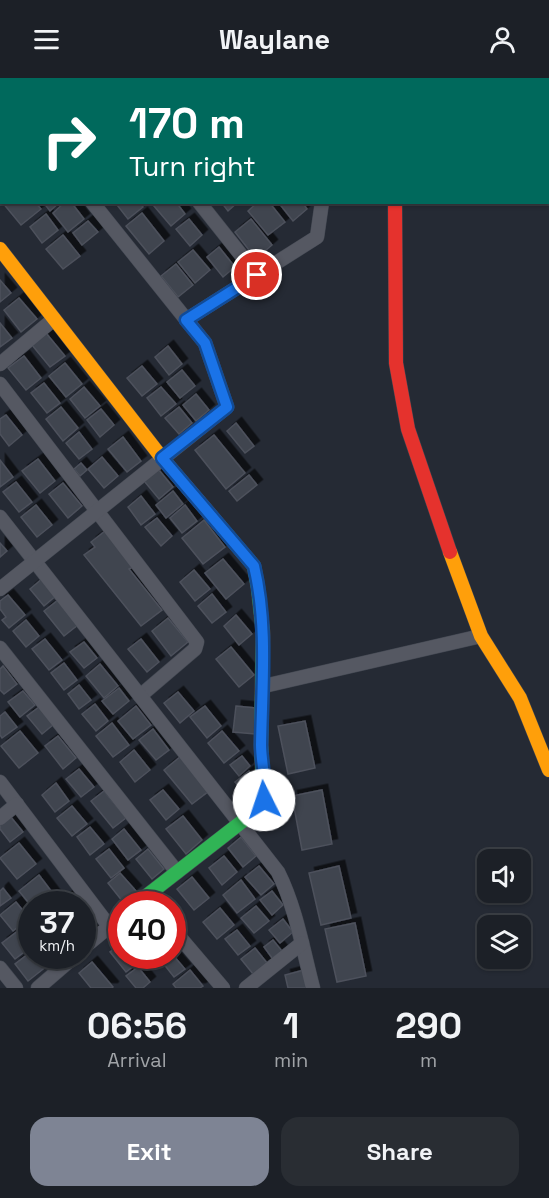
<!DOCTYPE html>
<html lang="en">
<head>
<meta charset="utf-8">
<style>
  :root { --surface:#1c2027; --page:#292d33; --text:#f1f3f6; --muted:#a0a3a7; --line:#3a3e44; --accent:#7e8494 }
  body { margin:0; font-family:"Space Grotesk",sans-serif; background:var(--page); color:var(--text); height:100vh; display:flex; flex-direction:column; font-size:22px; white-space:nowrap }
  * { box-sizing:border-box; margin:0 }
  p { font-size:20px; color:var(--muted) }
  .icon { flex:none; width:33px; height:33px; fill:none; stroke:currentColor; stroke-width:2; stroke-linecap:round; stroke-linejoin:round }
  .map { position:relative; height:910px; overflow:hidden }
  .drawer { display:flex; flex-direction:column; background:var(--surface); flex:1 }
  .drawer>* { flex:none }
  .top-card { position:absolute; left:0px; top:0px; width:549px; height:126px; box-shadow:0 2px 4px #0004,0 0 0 2px var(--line); background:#00695c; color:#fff; overflow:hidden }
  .controls { position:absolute; left:477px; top:771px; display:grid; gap:12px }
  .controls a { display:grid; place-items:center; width:54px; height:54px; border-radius:12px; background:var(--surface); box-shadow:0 2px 4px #0004,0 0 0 2px var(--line); font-size:30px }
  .speed { position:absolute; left:18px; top:813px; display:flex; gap:12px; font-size:30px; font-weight:700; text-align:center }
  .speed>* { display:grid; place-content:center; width:78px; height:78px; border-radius:50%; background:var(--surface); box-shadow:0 2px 4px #0004,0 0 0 2px var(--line); line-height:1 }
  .speed small { font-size:15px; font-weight:400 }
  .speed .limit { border:9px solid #d22; background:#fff; color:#111 }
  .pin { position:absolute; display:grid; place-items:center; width:51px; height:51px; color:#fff; margin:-26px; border:3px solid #fff; border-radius:50%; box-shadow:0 2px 6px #0007 }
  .me { position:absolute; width:66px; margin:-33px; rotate:356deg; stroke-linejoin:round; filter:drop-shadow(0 0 4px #0008) }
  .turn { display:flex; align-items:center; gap:21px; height:126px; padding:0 30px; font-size:27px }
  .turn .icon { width:78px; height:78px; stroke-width:2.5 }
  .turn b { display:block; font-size:42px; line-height:51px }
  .eta { display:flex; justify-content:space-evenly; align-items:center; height:102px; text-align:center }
  .eta b { font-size:36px; font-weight:700; line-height:42px }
  .primary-button { display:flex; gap:12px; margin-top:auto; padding:12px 30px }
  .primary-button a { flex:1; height:69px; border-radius:18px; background:var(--accent); color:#fff; font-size:24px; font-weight:700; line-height:69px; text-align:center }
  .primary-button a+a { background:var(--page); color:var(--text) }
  header { display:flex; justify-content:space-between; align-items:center; height:78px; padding:0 30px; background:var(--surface); font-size:27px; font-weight:700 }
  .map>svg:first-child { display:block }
  .building { fill:#40454f; stroke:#4d515c; stroke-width:1.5; filter:url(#shadow) }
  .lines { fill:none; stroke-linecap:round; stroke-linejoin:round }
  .street-casing { stroke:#424751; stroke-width:15 }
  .fast-casing { stroke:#424751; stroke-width:15 }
  .slow-casing { stroke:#424751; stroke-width:15 }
  .jam-casing { stroke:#424751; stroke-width:15 }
  .street { stroke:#555862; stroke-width:14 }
  .fast { stroke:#30b455; stroke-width:14 }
  .slow { stroke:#ff9f0a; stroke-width:14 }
  .jam { stroke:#e5322d; stroke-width:14 }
  .route-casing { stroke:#114b97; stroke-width:15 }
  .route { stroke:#1a73e8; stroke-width:10 }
</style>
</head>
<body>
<header><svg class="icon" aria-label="menu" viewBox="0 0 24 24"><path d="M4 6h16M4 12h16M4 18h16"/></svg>Waylane<svg class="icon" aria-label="person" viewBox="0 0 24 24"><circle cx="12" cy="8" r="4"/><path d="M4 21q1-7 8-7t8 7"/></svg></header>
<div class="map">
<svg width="549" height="910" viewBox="0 0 549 910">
  <defs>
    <filter id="shadow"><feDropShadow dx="5.5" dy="-5.5" stdDeviation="0" flood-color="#0009"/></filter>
  </defs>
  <rect width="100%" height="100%" fill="#252a34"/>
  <!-- building -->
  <g class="building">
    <polygon points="124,0 147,0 148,2 125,2"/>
    <polygon points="163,0 191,0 192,2 163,2"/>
    <polygon points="223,0 247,0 249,2 224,2"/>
    <polygon points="281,0 282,2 258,1 259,0"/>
    <polygon points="0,81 2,83 0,117"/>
    <polygon points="2,124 35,124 41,131 21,147"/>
    <polygon points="43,124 60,124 50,133"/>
    <polygon points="65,124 71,124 84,141 68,154 53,135"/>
    <polygon points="121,124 139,124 143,129 128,141 117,127"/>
    <polygon points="159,124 176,124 185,136 171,148 154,128"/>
    <polygon points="221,124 238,124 228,133"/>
    <polygon points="258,124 269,124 285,144 268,157 248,133"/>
    <polygon points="278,124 302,124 307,131 293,143"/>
    <polygon points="142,135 164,163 149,176 126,148"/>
    <polygon points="46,136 58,152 42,165 30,149"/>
    <polygon points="189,141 202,157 190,168 176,151"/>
    <polygon points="251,141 272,167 256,181 235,154"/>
    <polygon points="88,143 98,154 82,167 73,155"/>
    <polygon points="63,157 80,178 63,191 46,171"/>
    <polygon points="219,169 235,189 223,199 207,179"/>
    <polygon points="193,172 210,192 195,205 178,184"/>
    <polygon points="176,186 193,207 178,219 161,198"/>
    <polygon points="0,202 11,215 0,224"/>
    <polygon points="19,220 37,241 21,254 4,232"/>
    <polygon points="0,245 12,260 0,269"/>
    <polygon points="46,255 65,278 50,289 32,267"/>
    <polygon points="168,268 182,286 169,297 155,279"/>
    <polygon points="24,278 41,300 26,312 8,290"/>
    <polygon points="65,285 82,306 66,319 49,298"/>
    <polygon points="142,288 157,306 142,318 127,300"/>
    <polygon points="182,292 195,308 180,320 167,304"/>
    <polygon points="44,305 60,325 47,335 31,315"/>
    <polygon points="84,309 100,328 85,340 70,321"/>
    <polygon points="161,309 176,326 161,338 147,320"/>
    <polygon points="196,316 209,332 196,343 183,327"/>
    <polygon points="61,329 78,350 63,363 46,341"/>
    <polygon points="179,329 192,345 179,356 165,340"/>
    <polygon points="101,331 114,347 100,359 87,342"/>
    <polygon points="6,337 22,357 9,368 0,356 0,341"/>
    <polygon points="236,345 254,368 245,375 227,353"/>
    <polygon points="79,354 92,371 79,381 66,365"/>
    <polygon points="214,357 245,395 226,411 195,372"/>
    <polygon points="123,359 141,383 127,394 108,371"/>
    <polygon points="102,379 118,398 104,410 88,391"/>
    <polygon points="38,381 55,403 40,415 22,393"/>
    <polygon points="0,382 13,399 0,409"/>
    <polygon points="81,385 87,392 80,398 74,391"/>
    <polygon points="159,392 173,409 159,421 144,403"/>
    <polygon points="249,397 257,407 237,423 229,413"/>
    <polygon points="16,404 32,424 19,434 3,414"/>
    <polygon points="63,405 82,428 68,440 49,416"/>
    <polygon points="173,413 183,426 166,440 156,427"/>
    <polygon points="141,418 155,436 141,447 128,429"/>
    <polygon points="36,427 52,447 37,459 21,439"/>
    <polygon points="185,427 197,443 182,455 170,440"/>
    <polygon points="157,440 172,458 161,468 145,449"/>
    <polygon points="204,442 225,469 203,486 182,460"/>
    <polygon points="105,453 133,489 129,491 162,532 141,548 84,477 95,469 91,464"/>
    <polygon points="0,465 7,473 0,479"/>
    <polygon points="223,481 244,506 226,521 205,495"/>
    <polygon points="194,492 210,511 195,523 180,504"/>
    <polygon points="43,500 57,517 44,528 30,511"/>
    <polygon points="212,516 226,534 212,545 198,528"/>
    <polygon points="8,517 25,537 9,550 2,542 6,539 0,531 0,523"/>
    <polygon points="58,522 78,547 64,558 44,533"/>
    <polygon points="236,537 252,556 239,567 224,548"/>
    <polygon points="168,540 188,564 171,578 152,553"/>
    <polygon points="26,542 39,558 26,569 13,553"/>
    <polygon points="45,561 62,582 49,592 32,571"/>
    <polygon points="141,561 159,584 147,594 128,571"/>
    <polygon points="84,564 97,580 84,590 70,574"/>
    <polygon points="231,569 254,597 239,609 216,581"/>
    <polygon points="64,585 77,602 64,612 51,595"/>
    <polygon points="100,586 118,608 104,620 86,598"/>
    <polygon points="3,588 17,606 4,616 0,612 0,591"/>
    <polygon points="79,607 91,622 79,631 68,616"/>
    <polygon points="119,610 129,623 113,636 102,623"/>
    <polygon points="23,613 35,627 20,639 8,624"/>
    <polygon points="178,614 194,633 180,645 164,625"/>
    <polygon points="95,626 108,643 96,653 82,636"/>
    <polygon points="136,628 151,647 133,661 118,643"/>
    <polygon points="205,628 221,648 207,660 190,639"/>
    <polygon points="236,628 257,630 255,656 233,654"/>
    <polygon points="39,629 53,647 42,656 27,638"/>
    <polygon points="5,634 17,649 2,660 0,657 0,638"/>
    <polygon points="305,643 315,690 288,696 278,648"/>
    <polygon points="112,645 129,667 113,679 96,658"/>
    <polygon points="153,651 169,672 156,682 139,662"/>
    <polygon points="20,653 38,675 19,690 1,668"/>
    <polygon points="222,653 239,673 224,685 208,665"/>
    <polygon points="58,658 76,680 63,691 45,668"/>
    <polygon points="134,672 150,692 135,704 120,684"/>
    <polygon points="181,678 209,713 192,726 164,692"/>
    <polygon points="242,678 250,688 239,698 230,687"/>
    <polygon points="79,691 94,709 81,719 66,701"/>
    <polygon points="249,693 264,711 250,722 235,704"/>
    <polygon points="56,705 69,723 55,734 42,717"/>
    <polygon points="163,712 179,731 166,742 150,722"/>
    <polygon points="322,712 332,766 302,772 292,718"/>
    <polygon points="104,713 126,740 113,750 91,723"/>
    <polygon points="72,728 87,746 72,758 57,740"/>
    <polygon points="10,738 23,754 10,764 0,751 0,746"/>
    <polygon points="183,738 202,762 186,776 166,751"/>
    <polygon points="90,749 104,766 90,777 77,759"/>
    <polygon points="124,751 141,772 128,782 112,761"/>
    <polygon points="241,759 256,778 243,789 228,770"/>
    <polygon points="19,765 36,786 17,801 0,780"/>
    <polygon points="109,771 124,790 111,800 96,781"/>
    <polygon points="148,771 164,791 152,801 136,781"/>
    <polygon points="224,778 237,794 222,807 209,790"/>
    <polygon points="259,788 274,806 261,817 245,799"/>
    <polygon points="339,788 351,840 321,847 309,795"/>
    <polygon points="120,795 136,813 123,824 108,805"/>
    <polygon points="39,797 55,818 44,826 32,826 32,829 19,813"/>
    <polygon points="192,799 209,820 194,832 177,811"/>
    <polygon points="241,802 255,821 237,835 223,817"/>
    <polygon points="3,810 11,820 0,828 0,813"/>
    <polygon points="272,813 283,827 272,837 260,822"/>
    <polygon points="69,817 76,826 57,826"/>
    <polygon points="16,824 29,840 13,853 0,837"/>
    <polygon points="256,828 269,843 254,855 241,840"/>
    <polygon points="220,830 234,847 217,861 203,844"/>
    <polygon points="283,841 293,854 280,865 269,852"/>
    <polygon points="85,843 93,854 82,862 82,845"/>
    <polygon points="355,845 366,898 337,904 325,851"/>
    <polygon points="19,852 32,868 15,881 2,865"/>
    <polygon points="237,852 250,868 238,877 225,861"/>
    <polygon points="273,862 282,873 272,880 264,869"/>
    <polygon points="122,865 122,878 134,878 139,884 126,894 110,874"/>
    <polygon points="255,870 267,885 253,896 241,881"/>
    <polygon points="32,873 32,878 38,878 47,888 28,903 15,886"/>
    <polygon points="173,877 185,891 174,899 163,885"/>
    <polygon points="153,878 167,878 158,884"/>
    <polygon points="92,884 113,909 112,910 91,910 79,895"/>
    <polygon points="138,889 150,904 143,910 136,910 126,898"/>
    <polygon points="190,892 203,908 200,910 176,910 173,906"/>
    <polygon points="304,892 308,910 288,910 285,897"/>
  </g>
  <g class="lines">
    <!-- street casing -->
    <g class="street-casing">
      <g id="street">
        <polyline points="99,0 100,2"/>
        <polyline points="200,0 201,2"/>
        <polyline points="305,0 306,2"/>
        <polyline points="395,0 395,2"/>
        <polyline points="0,9 2,11"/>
        <polyline points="0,56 2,55"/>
        <polyline points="199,124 257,197"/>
        <polyline points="186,242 317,159 322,124"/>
        <polyline points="0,286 54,241"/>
        <polyline points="0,306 197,564 195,571 140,618"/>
        <path d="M0 439 278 794C296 830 303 872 313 910"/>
        <polyline points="0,511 227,329 205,265 92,124"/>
        <polyline points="0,570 177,794"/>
        <polyline points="264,608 481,558"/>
        <polyline points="0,704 109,848"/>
        <polyline points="0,740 17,726"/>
        <polyline points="172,850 223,910"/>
        <polyline points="82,871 122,838"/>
        <polyline points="0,890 16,910"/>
        <polyline points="38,910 75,878"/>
        <polyline points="246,910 302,865"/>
      </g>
    </g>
    <!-- fast casing -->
    <g class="fast-casing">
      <polyline id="fast" points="136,826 262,728 264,722 261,667 263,555 258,510 254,488 220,448"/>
    </g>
    <!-- slow casing -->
    <g class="slow-casing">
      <g id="slow">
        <polyline points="0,171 162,380 220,448"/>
        <polyline points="450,474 481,558 520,620 549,692"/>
      </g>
    </g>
    <!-- jam casing -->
    <g class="jam-casing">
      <polyline id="jam" points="395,124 396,285 408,351 450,474"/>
    </g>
    <!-- street -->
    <use href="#street" class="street"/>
    <!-- fast -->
    <use href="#fast" class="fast"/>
    <!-- slow -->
    <use href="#slow" class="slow"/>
    <!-- jam -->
    <use href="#jam" class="jam"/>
  </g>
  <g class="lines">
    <!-- route casing -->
    <g class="route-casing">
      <path id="route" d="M257 197 186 242 205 265 227 329 162 380 254 488C268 546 262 608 261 667 261 682 267 709 264 722"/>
    </g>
    <!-- route -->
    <use href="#route" class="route"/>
  </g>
</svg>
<div class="controls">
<a><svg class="icon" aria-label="sound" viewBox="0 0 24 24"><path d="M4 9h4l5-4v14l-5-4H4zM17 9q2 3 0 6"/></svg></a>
<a><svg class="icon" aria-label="layers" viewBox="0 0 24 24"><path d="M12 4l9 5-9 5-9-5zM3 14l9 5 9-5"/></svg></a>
</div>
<div class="speed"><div>37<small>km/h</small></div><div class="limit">40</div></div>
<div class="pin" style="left:257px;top:197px;background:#d93025"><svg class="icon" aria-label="arrive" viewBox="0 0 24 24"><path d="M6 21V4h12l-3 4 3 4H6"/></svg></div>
<svg class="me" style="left:264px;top:722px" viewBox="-20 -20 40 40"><circle r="19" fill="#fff"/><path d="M0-13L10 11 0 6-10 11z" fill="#1a73e8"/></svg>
<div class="top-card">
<div class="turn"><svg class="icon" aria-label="right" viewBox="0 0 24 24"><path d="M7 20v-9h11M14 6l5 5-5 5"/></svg><div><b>170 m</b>Turn right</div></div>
</div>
</div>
<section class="drawer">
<div class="eta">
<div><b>06:56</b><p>Arrival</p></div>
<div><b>1</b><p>min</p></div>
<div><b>290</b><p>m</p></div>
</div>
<div class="primary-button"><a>Exit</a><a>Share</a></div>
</section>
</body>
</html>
